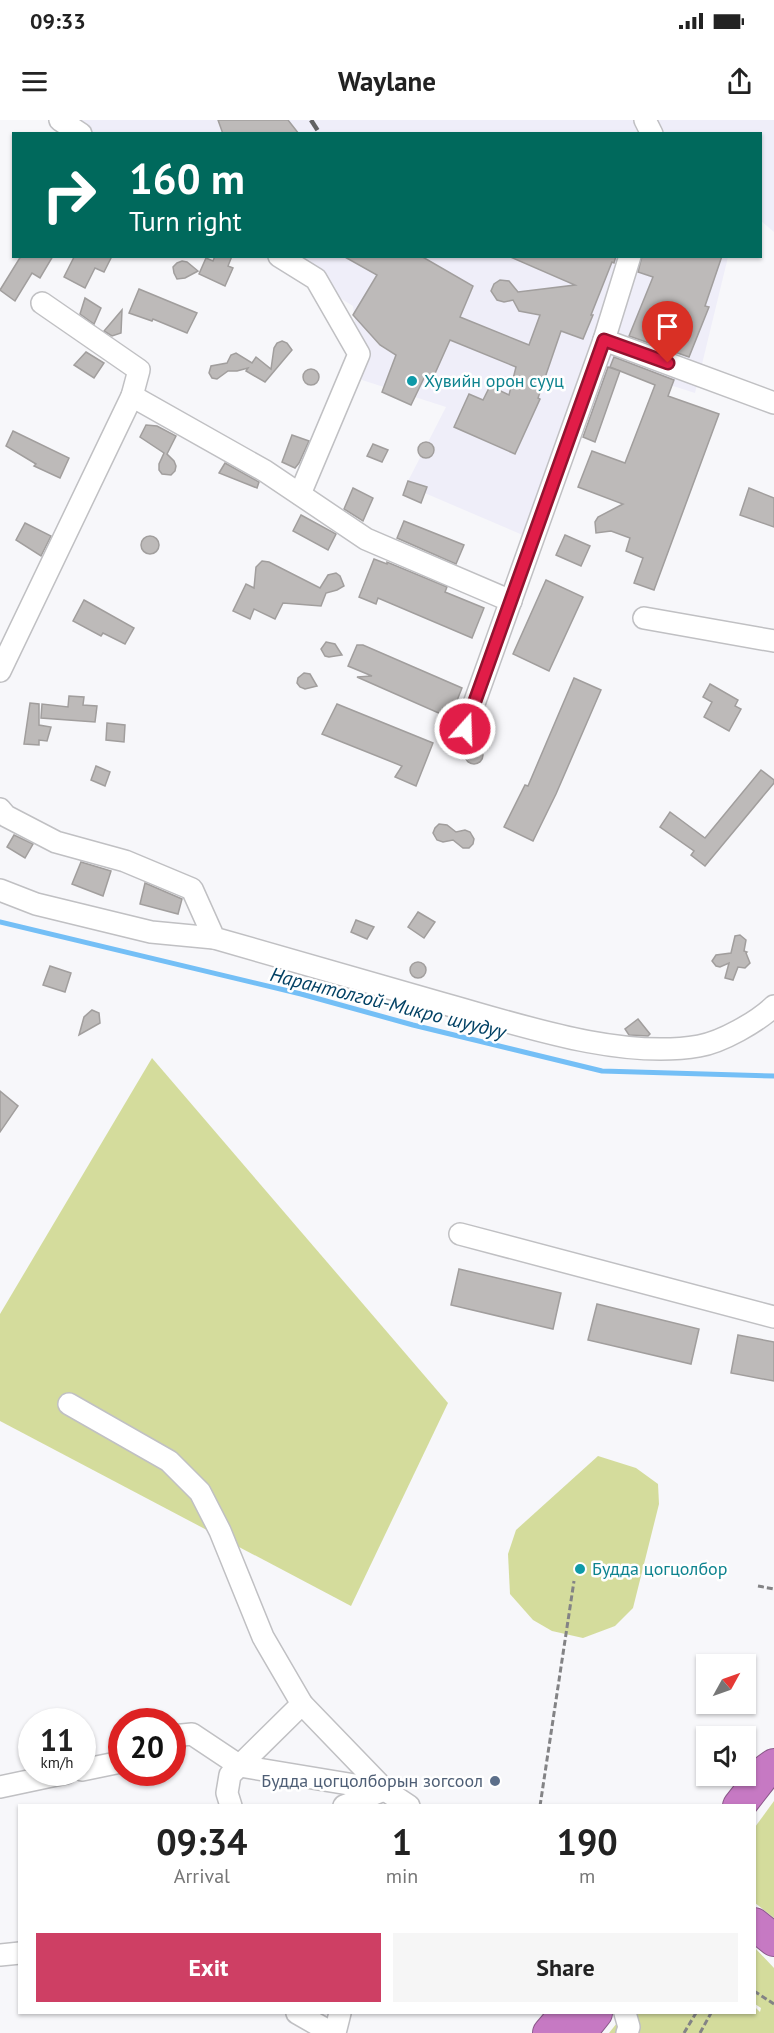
<!DOCTYPE html>
<html lang="en">
<head>
<meta charset="utf-8">
<style>
  :root { --surface:#fff; --page:#f6f6f6; --text:#222; --muted:#767676; --accent:#ce3f64 }
  body { margin:0; font-family:"PT Sans",sans-serif; background:var(--page); color:var(--text); height:100vh; display:flex; flex-direction:column; font-size:22px; white-space:nowrap }
  * { box-sizing:border-box; margin:0 }
  p { font-size:20px; color:var(--muted) }
  .icon { flex:none; width:33px; height:33px; fill:none; stroke:currentColor; stroke-width:2; stroke-linecap:round; stroke-linejoin:round }
  .map { position:relative; flex:1; overflow:hidden }
  .details { position:absolute; left:18px; top:1684px; width:738px; height:210px; display:flex; flex-direction:column; background:var(--surface); border-radius:0px; box-shadow:0 2px 4px #0004 }
  .details>* { flex:none }
  .banner { position:absolute; left:12px; top:12px; width:750px; height:126px; border-radius:0px; box-shadow:0 2px 4px #0004; background:#00695c; color:#fff; overflow:hidden }
  .needle { width:39px; rotate:50deg }
  .tools { position:absolute; left:696px; top:1534px; display:grid; gap:12px }
  .tools a { display:grid; place-items:center; width:60px; height:60px; border-radius:0px; background:var(--surface); box-shadow:0 2px 4px #0004; font-size:30px }
  .speed { position:absolute; left:18px; top:1588px; display:flex; gap:12px; font-size:30px; font-weight:700; text-align:center }
  .speed>* { display:grid; place-content:center; width:78px; height:78px; border-radius:50%; background:var(--surface); box-shadow:0 2px 4px #0004; line-height:1 }
  .speed small { font-size:15px; font-weight:400 }
  .speed .limit { border:9px solid #d22; background:#fff; color:#111 }
  .pin { position:absolute; display:grid; place-items:center; width:51px; height:51px; color:#fff; margin:-62px -26px; border-radius:50% 50% 50% 0; rotate:-45deg; box-shadow:0 0 6px #0007 }
  .pin .icon { rotate:45deg }
  .me { position:absolute; width:66px; margin:-33px; rotate:20deg; stroke-linejoin:round; filter:drop-shadow(0 0 4px #0008) }
  .turn { display:flex; align-items:center; gap:21px; height:126px; padding:0 18px; font-size:27px }
  .turn .icon { width:78px; height:78px; stroke-width:2.5 }
  .turn b { display:block; font-size:42px; line-height:51px }
  .eta { display:flex; justify-content:space-evenly; align-items:center; height:102px; text-align:center }
  .eta b { font-size:36px; font-weight:600; line-height:42px }
  .cta { display:flex; gap:12px; margin-top:auto; padding:12px 18px }
  .cta a { flex:1; height:69px; border-radius:0px; background:var(--accent); color:#fff; font-size:24px; font-weight:600; line-height:69px; text-align:center }
  .cta a+a { background:var(--page); color:var(--text) }
  .status { display:flex; justify-content:space-between; align-items:center; height:42px; padding:0 30px; background:var(--surface); direction:ltr }
  .status svg { height:16px; fill:currentColor }
  header { display:flex; justify-content:space-between; align-items:center; height:78px; padding:0 18px; background:var(--surface); font-size:27px; font-weight:600 }
  .map>svg:first-child { display:block }
  .built { fill:#efeef9 }
  .green { fill:#d4dc9c }
  .lines { fill:none; stroke-linecap:round; stroke-linejoin:round }
  .stream { stroke:#74bff6; stroke-width:5 }
  .building { fill:#bdbab9; stroke:#a19e9d; stroke-width:1.5 }
  .minor-casing { stroke:#c0c0c3; stroke-width:24 }
  .highway-casing { stroke:#8a5889; stroke-width:34 }
  .path { stroke:#838385; stroke-width:3; stroke-dasharray:6 3; stroke-linecap:butt }
  .minor { stroke:#fff; stroke-width:21 }
  .highway { stroke:#c679c3; stroke-width:32 }
  .rail { stroke:#616163; stroke-width:4.5; stroke-dasharray:12 6; stroke-linecap:butt }
  .route-casing { stroke:#92132f; stroke-width:15 }
  .route { stroke:#e11d48; stroke-width:10 }
  .culture-dot { fill:#0f9aa8; stroke:#fff; stroke-width:2 }
  .service-dot { fill:#5c6f8a; stroke:#fff; stroke-width:2 }
  .labels { text-anchor:middle; stroke-width:5; stroke-linejoin:round; paint-order:stroke }
  .culture-label { font-size:18px; fill:#0d838f; stroke:#fff; text-anchor:start }
  .service-label { font-size:18px; fill:#4e5e75; stroke:#fff; text-anchor:end }
  .water-label { font-size:20px; font-style:italic; fill:#024164; stroke:#fff }
</style>
</head>
<body>
<div class="status"><b>09:33</b><svg viewBox="0 0 49 12"><path d="M0 12V9h3v3zM5 12V6h3v6zM10 12V3h3v9zM15 12V0h3v12zM26 1h20v11H26zM47 4h2v5h-2z"/></svg></div>
<header><svg class="icon" aria-label="menu" viewBox="0 0 24 24"><path d="M4 6h16M4 12h16M4 18h16"/></svg>Waylane<svg class="icon" aria-label="share" viewBox="0 0 24 24"><path d="M12 15V3M7 8l5-5 5 5M5 13v7h14v-7"/></svg></header>
<div class="map">
<svg width="774" height="1913" viewBox="0 0 774 1913">
  <rect width="100%" height="100%" fill="#f7f7fa"/>
  <!-- built -->
  <g class="built">
    <polygon points="68,0 774,0 774,112 761,101 760,14 73,14"/>
    <polygon points="273,137 728,137 695,273 614,247 525,416 406,365 446,287 362,260 353,186"/>
  </g>
  <!-- green -->
  <g class="green">
    <polygon points="152,938 448,1283 351,1486 0,1301 0,1194"/>
    <polygon points="598,1336 636,1348 658,1364 659,1384 633,1488 615,1506 583,1518 552,1511 533,1500 510,1474 508,1434 516,1410"/>
    <polygon points="774,1681 774,1798 755,1783 755,1707"/>
    <polygon points="755,1828 774,1848 774,1913 609,1913 625,1893 754,1893 755,1887 760,1892 761,1888 755,1884"/>
  </g>
  <g class="lines">
    <!-- stream -->
    <polyline class="stream" points="0,802 301,874 413,905 602,951 774,956"/>
  </g>
  <!-- building -->
  <g class="building">
    <polygon points="218,0 288,0 299,14 223,14"/>
    <polygon points="21,136 53,136 40,158 32,153 15,181 0,170"/>
    <polygon points="72,136 112,136 104,152 95,148 85,168 64,157 74,137"/>
    <polygon points="215,136 232,136 228,146 233,148 225,166 199,154 206,138 213,141"/>
    <polygon points="343,136 421,136 473,166 460,197 529,225 540,195 519,191 513,180 504,182 497,180 491,171 494,164 500,160 509,161 518,172 575,165 508,136 616,136 614,143 612,142 591,195 593,195 583,219 561,211 538,278 540,279 515,334 454,307 469,274 483,280 490,266 509,275 516,247 450,220 433,258 426,254 411,285 382,272 396,235 380,225 353,195 377,155"/>
    <polygon points="642,136 722,136 705,186 709,187 689,237 629,216 653,157 638,152"/>
    <polygon points="182,141 187,142 198,151 185,158 177,159 174,153 173,147 177,143"/>
    <polygon points="139,169 197,193 187,213 153,199 152,201 129,193"/>
    <polygon points="85,178 101,188 94,204 80,194"/>
    <polygon points="122,190 121,213 112,216 104,211"/>
    <polygon points="282,221 287,223 292,230 265,262 246,251 248,248 237,251 228,251 217,259 212,258 209,253 211,246 227,243 231,235 236,233 252,243 256,237 271,249 274,228 277,223"/>
    <polygon points="86,232 104,243 94,258 74,245"/>
    <polygon points="614,237 674,260 668,276 719,294 654,470 634,463 643,438 626,431 630,418 611,411 596,413 595,402 598,397 623,384 578,367 592,331 625,343 655,265 610,247"/>
    <polygon points="608,247 620,251 595,322 583,317"/>
    <circle cx="311" cy="257" r="8"/>
    <polygon points="146,305 157,306 176,316 167,334 174,341 176,346 175,351 171,355 162,354 159,350 159,344 164,333 140,317"/>
    <polygon points="13,311 69,338 60,358 34,346 36,344 6,326"/>
    <polygon points="292,315 309,321 299,343 295,348 282,342"/>
    <circle cx="426" cy="330" r="8"/>
    <polygon points="373,324 388,330 382,342 367,336"/>
    <polygon points="225,343 259,362 257,368 219,353"/>
    <polygon points="408,361 427,367 421,383 403,375"/>
    <polygon points="353,368 373,378 363,401 344,389"/>
    <polygon points="749,368 774,378 774,407 740,395"/>
    <polygon points="301,395 336,414 328,430 293,411"/>
    <polygon points="404,401 464,425 456,444 397,418"/>
    <polygon points="25,403 51,416 41,436 16,420"/>
    <polygon points="565,415 590,426 581,446 556,435"/>
    <circle cx="150" cy="425" r="9"/>
    <polygon points="374,439 387,444 387,442 447,467 445,472 484,488 472,518 378,478 376,484 359,477"/>
    <polygon points="262,441 269,442 320,468 328,455 336,453 340,456 344,466 337,470 326,473 321,486 283,483 275,499 254,489 250,499 233,491 246,464 254,468 256,447"/>
    <polygon points="546,460 583,477 549,551 513,534"/>
    <polygon points="84,480 134,508 125,524 103,513 101,516 73,501"/>
    <polygon points="326,522 335,524 342,535 329,537 325,536 321,529"/>
    <polygon points="357,525 363,525 462,568 450,598 357,557 372,556 348,546"/>
    <polygon points="304,553 310,554 317,566 305,569 300,567 297,563 298,558"/>
    <polygon points="574,558 601,570 556,674 533,721 504,707 525,665 528,666"/>
    <polygon points="710,564 738,580 735,586 741,589 729,611 704,597 712,582 703,577"/>
    <polygon points="69,576 84,577 83,585 97,586 95,602 41,598 42,584 68,587"/>
    <polygon points="30,583 39,584 39,605 51,607 47,621 39,620 39,625 24,624"/>
    <polygon points="337,584 433,623 416,666 395,657 402,646 322,614"/>
    <polygon points="107,603 125,605 124,622 106,620"/>
    <circle cx="474" cy="635" r="9"/>
    <polygon points="96,646 110,652 105,666 91,660"/>
    <polygon points="761,650 774,660 774,663 705,746 691,735 694,731 660,707 670,692 705,718"/>
    <polygon points="439,704 447,705 456,712 465,710 470,712 474,719 473,724 469,728 463,728 453,720 443,722 437,720 433,713 435,708"/>
    <polygon points="14,715 33,724 25,738 7,727"/>
    <polygon points="81,742 111,751 103,776 72,764"/>
    <polygon points="145,763 182,779 178,794 140,784"/>
    <polygon points="418,792 435,802 424,818 408,807"/>
    <polygon points="356,800 374,807 367,819 351,812"/>
    <polygon points="740,815 746,820 744,831 747,832 746,833 750,843 745,848 738,847 733,860 725,858 729,843 720,847 716,846 712,841 716,835 731,833 735,816"/>
    <circle cx="418" cy="850" r="8"/>
    <polygon points="50,846 71,853 65,872 43,865"/>
    <polygon points="92,890 99,893 100,903 79,915 84,897"/>
    <polygon points="638,899 650,914 648,916 629,915 625,909"/>
    <polygon points="0,971 18,986 0,1012"/>
    <polygon points="459,1149 561,1173 553,1209 451,1185"/>
    <polygon points="597,1184 699,1209 691,1244 588,1220"/>
    <polygon points="738,1215 774,1222 774,1261 731,1253"/>
  </g>
  <g class="lines">
    <!-- minor casing -->
    <g class="minor-casing">
      <g id="minor">
        <polyline points="60,0 81,14"/>
        <polyline points="645,0 652,14"/>
        <polyline points="279,136 316,159 359,234 300,374"/>
        <polyline points="42,183 139,250 132,276"/>
        <polyline points="604,220 774,283"/>
        <polyline points="644,498 774,521"/>
        <polyline points="0,551 132,276 265,351 366,419 511,481"/>
        <polyline points="465,609 604,220 630,136"/>
        <path d="M0 689 6 696 56 722 125 741 192 769 214 818C289 840 365 861 441 883 517 904 620 940 699 926 722 922 757 902 774 886"/>
        <polyline points="0,770 36,784 151,812 214,818"/>
        <polyline points="460,1114 774,1197"/>
        <polyline points="69,1284 169,1341 200,1372 220,1411 263,1517 302,1584 385,1670 409,1686"/>
        <polyline points="172,1616 192,1614 240,1646 385,1670"/>
        <polyline points="82,1650 116,1643 122,1640"/>
        <polyline points="0,1667 66,1653"/>
        <polyline points="231,1686 227,1673 230,1655 302,1584"/>
        <polyline points="344,1686 384,1670"/>
        <polyline points="0,1835 20,1833"/>
        <polyline points="297,1893 332,1913"/>
        <polyline points="625,1893 629,1907 627,1913"/>
        <polyline points="335,1913 340,1893"/>
      </g>
    </g>
    <!-- highway casing -->
    <g class="highway-casing">
      <g id="highway">
        <polyline points="739,1686 767,1650 774,1645"/>
        <polyline points="754,1804 774,1820"/>
        <polyline points="549,1913 566,1893"/>
        <polyline points="580,1913 596,1893"/>
      </g>
    </g>
    <!-- path -->
    <g class="path">
      <polyline points="758,1466 774,1469"/>
      <polyline points="540,1686 574,1461"/>
      <polyline points="754,1871 774,1884"/>
      <polyline points="684,1913 696,1893"/>
      <polyline points="700,1913 711,1893"/>
    </g>
    <!-- minor -->
    <use href="#minor" class="minor"/>
    <!-- highway -->
    <use href="#highway" class="highway"/>
    <!-- rail -->
    <polyline class="rail" points="311,0 320,14"/>
  </g>
  <g class="lines">
    <!-- route casing -->
    <g class="route-casing">
      <polyline id="route" points="465,609 604,220 668,243"/>
    </g>
    <!-- route -->
    <use href="#route" class="route"/>
  </g>
  <!-- markers -->
  <g class="culture-dot">
    <circle cx="412" cy="261" r="6"/>
    <circle cx="580" cy="1449" r="6"/>
  </g>
  <circle class="service-dot" cx="495" cy="1661" r="6"/>
  <g class="labels">
    <!-- culture labels -->
    <g class="culture-label">
      <text x="424" y="267">Хувийн орон сууц</text>
      <text x="592" y="1455">Будда цогцолбор</text>
    </g>
    <!-- service labels -->
    <g class="service-label">
      <text x="483" y="1667">Будда цогцолборын зогсоол</text>
    </g>
    <!-- water labels -->
    <g class="water-label">
      <text transform="translate(388 883) rotate(14)" y="7">Нарантолгой-Микро шуудуу</text>
    </g>
  </g>
</svg>
<div class="tools">
<a><svg class="needle" viewBox="-14 -14 28 28"><path d="M0-13l5 13h-10z" fill="#e53935"/><path d="M0 13l5-13h-10z" fill="#767676"/></svg></a>
<a><svg class="icon" aria-label="sound" viewBox="0 0 24 24"><path d="M4 9h4l5-4v14l-5-4H4zM17 9q2 3 0 6"/></svg></a>
</div>
<div class="speed"><div>11<small>km/h</small></div><div class="limit">20</div></div>
<div class="pin" style="left:668px;top:243px;background:#d93025"><svg class="icon" aria-label="arrive" viewBox="0 0 24 24"><path d="M6 21V4h12l-3 4 3 4H6"/></svg></div>
<svg class="me" style="left:465px;top:609px" viewBox="-20 -20 40 40"><circle r="17" fill="#e11d48" stroke="#fff" stroke-width="3"/><path d="M0-11L8 9 0 5-8 9z" fill="#fff"/></svg>
<div class="banner">
<div class="turn"><svg class="icon" aria-label="right" viewBox="0 0 24 24"><path d="M7 20v-9h11M14 6l5 5-5 5"/></svg><div><b>160 m</b>Turn right</div></div>
</div>
<section class="details">
<div class="eta">
<div><b>09:34</b><p>Arrival</p></div>
<div><b>1</b><p>min</p></div>
<div><b>190</b><p>m</p></div>
</div>
<div class="cta"><a>Exit</a><a>Share</a></div>
</section>
</div>
</body>
</html>
